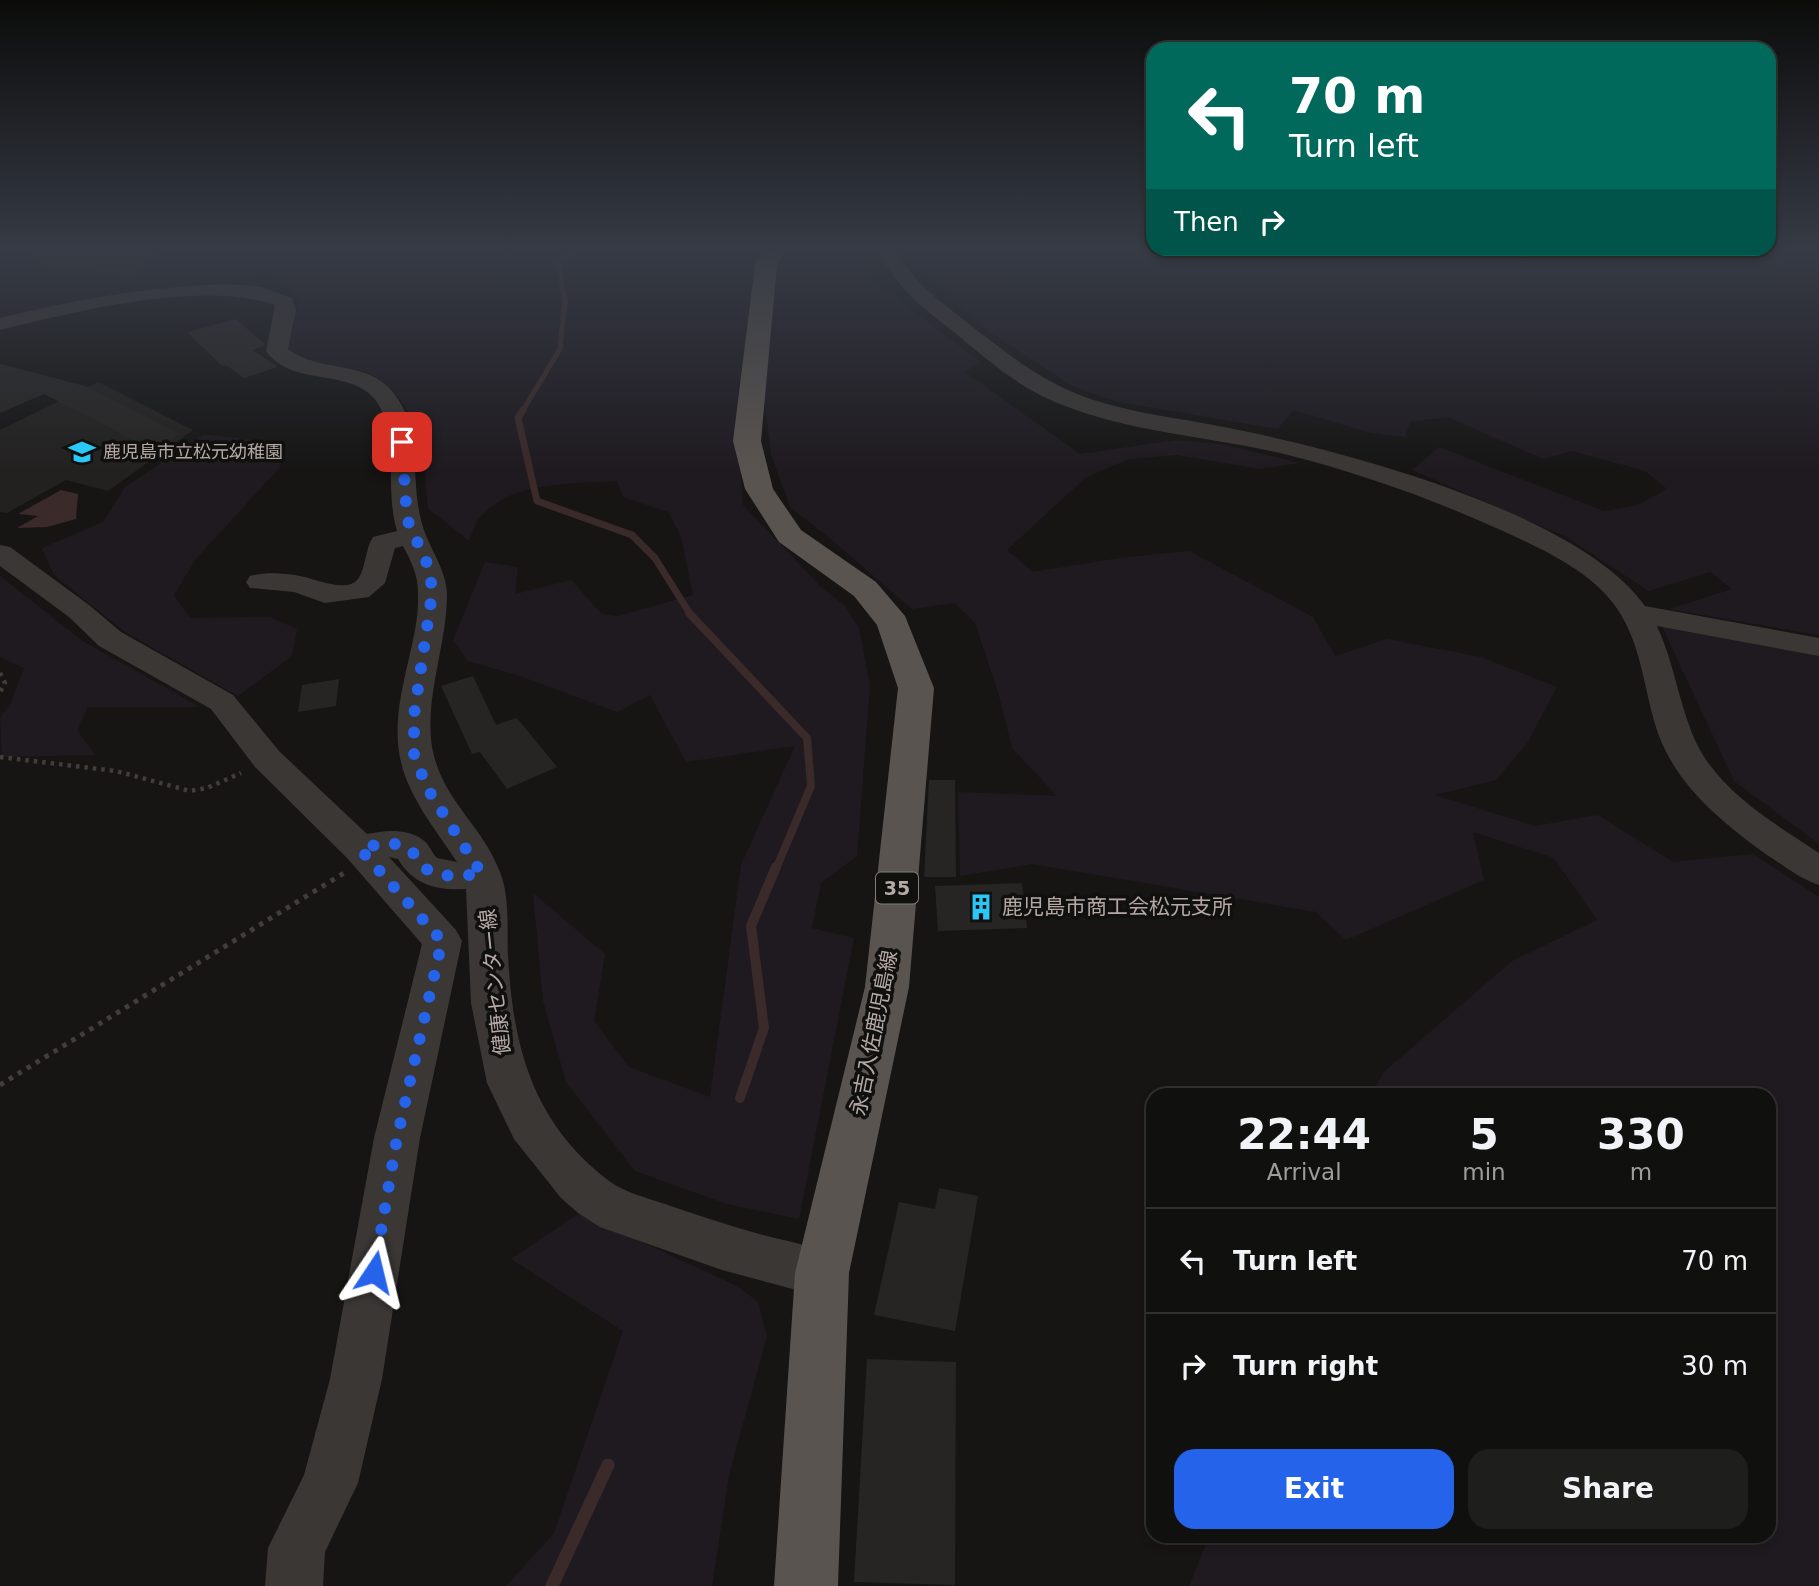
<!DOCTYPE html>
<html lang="en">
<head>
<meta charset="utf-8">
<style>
  :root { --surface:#10100f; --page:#1e1e1d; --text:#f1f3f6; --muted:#9c9d9e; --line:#30302f; --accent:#2563eb }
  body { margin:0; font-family:"DejaVu Sans","Noto Sans JP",sans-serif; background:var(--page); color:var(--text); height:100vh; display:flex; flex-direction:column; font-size:26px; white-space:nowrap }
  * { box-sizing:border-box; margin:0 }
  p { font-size:23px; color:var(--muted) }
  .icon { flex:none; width:38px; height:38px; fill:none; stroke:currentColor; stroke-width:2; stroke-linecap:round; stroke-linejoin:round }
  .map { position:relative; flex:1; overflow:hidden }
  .sheet { position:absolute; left:1146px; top:1088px; width:630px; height:455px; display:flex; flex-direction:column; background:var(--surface); border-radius:21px; box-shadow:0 4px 10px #0003,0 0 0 2px var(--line) }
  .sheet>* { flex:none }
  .hud { position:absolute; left:1146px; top:42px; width:630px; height:214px; border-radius:21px; box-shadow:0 4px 10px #0003,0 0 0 2px var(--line); background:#00695c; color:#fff; overflow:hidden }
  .pin { position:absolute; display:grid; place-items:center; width:60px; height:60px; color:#fff; margin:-30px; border-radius:14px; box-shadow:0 4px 10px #0006 }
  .me { position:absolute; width:77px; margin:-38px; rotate:10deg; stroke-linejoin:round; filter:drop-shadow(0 0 5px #0008) }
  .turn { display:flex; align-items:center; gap:24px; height:147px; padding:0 28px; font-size:32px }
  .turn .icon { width:91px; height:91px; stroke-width:2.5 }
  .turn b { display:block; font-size:49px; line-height:60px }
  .then { display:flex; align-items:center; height:66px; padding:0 28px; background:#0003; gap:14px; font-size:26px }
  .eta { display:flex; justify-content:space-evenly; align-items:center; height:119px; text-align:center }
  .eta b { font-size:42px; font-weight:800; line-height:49px }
  .action { display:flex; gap:14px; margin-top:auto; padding:14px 28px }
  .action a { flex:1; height:80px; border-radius:21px; background:var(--accent); color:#fff; font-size:28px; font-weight:800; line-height:80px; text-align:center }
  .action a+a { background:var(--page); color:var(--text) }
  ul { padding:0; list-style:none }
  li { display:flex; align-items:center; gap:21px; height:105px; padding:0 28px; border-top:2px solid var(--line) }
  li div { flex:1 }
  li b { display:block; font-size:26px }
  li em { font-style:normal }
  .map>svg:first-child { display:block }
  .built { fill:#232120 }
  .green { fill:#1f1a20 }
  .water { fill:#3a2a29 }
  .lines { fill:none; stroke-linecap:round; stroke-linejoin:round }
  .stream-far4 { stroke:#3a2a29; stroke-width:5 }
  .stream-far3 { stroke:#3a2a29; stroke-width:7 }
  .stream-far2 { stroke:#3a2a29; stroke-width:8 }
  .stream-far1 { stroke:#3a2a29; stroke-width:10 }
  .stream { stroke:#3a2a29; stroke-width:13 }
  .building { fill:#272524 }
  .path-far1 { stroke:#423d3a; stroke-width:4.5; stroke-dasharray:3.5 5; stroke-linecap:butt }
  .path { stroke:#423d3a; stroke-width:5; stroke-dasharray:4.5 6; stroke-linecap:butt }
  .minor { fill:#3b3734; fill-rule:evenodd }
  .major { fill:#5a5450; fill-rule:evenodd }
  .route { stroke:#2563eb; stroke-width:12; stroke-dasharray:0 21.6 }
  .labels { text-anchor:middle; stroke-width:7; stroke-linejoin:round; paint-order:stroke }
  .far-poi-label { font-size:18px; fill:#b6a9a5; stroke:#10100f; text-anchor:start }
  .shield { fill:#10100f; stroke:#847b78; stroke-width:2 }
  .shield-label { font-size:19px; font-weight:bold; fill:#b6a9a5 }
  .poi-label { font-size:21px; fill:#b6a9a5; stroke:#10100f; text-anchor:start }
  .street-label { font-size:21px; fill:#b6a9a5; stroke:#10100f }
</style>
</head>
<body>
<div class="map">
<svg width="1819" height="1586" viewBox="0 0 1819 1586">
  <rect width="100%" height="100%" fill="#161514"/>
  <!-- built -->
  <polygon class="built" points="98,382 193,430 108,491 66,480 7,513 0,512 0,430"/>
  <!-- green -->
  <g class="green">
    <path d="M0 249H765L753 269 737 421 743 505 821 587 844 605 859 628 870 685 857 856 821 883 812 928 854 938 799 1219 727 1204 635 1171 566 1082 543 1001 533 893 605 954 594 1021 629 1067 710 1097 741 865 795 746 686 762 650 695 617 712 517 675 468 661 453 640 485 562 518 567 515 594 571 580 602 614 618 616 693 595 681 536 668 512 623 497 617 481C572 484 514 480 481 516 475 522 472 533 469 541L428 508C425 487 426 464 421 443 414 416 392 377 362 372 334 366 309 369 287 348L299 300 273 277 145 290 0 318Z"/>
    <polygon points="785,249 859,249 879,285 981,362 965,372 1080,454 1176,440 1221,444 1300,463 1259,469 1177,455 1129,459 1085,478 1007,550 1033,572 1119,558 1189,551 1313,617 1335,656 1387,639 1481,657 1557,687 1528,742 1496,780 1435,795 1535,826 1598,815 1673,862 1753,854 1819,897 1819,1586 1189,1586 1209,1537 1769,1536 1769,1096 1370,1095 1385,1071 1512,961 1597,920 1554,858 1473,832 1484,880 1346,940 1316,912 1032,864 960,876 958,792 1057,796 1012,748 998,692 975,623 955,603 912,609 833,541 790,507 771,455 762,381 777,261"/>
    <polygon points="905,249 1819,249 1819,635 1669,609 1732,589 1710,572 1649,591 1566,537 1412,470 1439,447 1604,511 1638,505 1667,489 1645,471 1572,451 1543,459 1448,417 1410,422 1405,437 1371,433 1293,410 1278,429 1118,402 1072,386 986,330 922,273"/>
    <polygon points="204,434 277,443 280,467 195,560 174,595 190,618 270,617 297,629 292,656 238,696 125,632 54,575 42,548 103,522 125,487"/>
    <polygon points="0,576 81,640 200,707 88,707 77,730 95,755 2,757 0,718 11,702 24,668 0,657"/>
    <polygon points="1661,624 1819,653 1819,844 1734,781"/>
    <polygon points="579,1213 737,1286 758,1302 767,1336 729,1475 712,1586 506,1586 554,1533 623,1331 511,1259"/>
  </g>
  <!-- water -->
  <polygon class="water" points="61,490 78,494 76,519 47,527 17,528 38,516 18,514"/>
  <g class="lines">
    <!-- stream-far4 -->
    <polyline class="stream-far4" points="522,412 560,349 565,301 558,264 578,249"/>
    <!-- stream-far3 -->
    <polyline class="stream-far3" points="523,410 518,418 537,501 632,535 655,558 690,614"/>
    <!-- stream-far2 -->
    <polyline class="stream-far2" points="689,613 807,738 811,786 776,869"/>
    <!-- stream-far1 -->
    <polyline class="stream-far1" points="740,1098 764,1028 751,926 776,867"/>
    <!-- stream -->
    <polyline class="stream" points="552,1586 608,1465"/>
  </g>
  <!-- building -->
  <g class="building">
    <polygon points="33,249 158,249 137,274 129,278 32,263"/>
    <polygon points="236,319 265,344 264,346 252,350 278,367 244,378 226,365 222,366 187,332"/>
    <polygon points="0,364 85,386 180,434 156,452 44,394 0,413"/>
    <polygon points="473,676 496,725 517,718 557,767 507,789 480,752 472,754 441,686"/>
    <polygon points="339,679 336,706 298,712 302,685"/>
    <polygon points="929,780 955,780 956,877 924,877"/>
    <polygon points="1022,883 1027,928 938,931 935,886"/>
    <polygon points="939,1188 978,1196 955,1331 874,1315 899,1202 935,1209"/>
    <polygon points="867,1359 956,1362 955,1585 854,1582"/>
  </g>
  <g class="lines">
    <!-- path-far1 -->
    <g class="path-far1">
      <polyline points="0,673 5,683 0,692"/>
      <polyline points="0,757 116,771 190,791 207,788 241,773"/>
    </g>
    <!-- path -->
    <polyline class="path" points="0,1085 344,873"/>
    <!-- minor -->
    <g class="minor">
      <path d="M878 249H896C912 283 941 301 969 324 1004 351 1038 379 1080 395 1129 414 1183 418 1234 429 1344 451 1580 513 1645 606L1819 638V656L1657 626C1673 660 1678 698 1692 733 1713 788 1772 822 1819 853V885C1800 879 1784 866 1767 855 1723 823 1679 788 1659 736 1644 694 1643 648 1618 610 1593 572 1544 550 1505 532 1435 500 1363 474 1288 455 1208 435 1118 433 1042 396 1010 380 982 355 954 332 923 308 894 286 878 249Z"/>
      <path d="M228 284 261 287 292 298 296 310 288 349C319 373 368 360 393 392 423 430 410 476 421 520 427 546 446 567 447 594 447 643 427 689 431 739 437 797 481 822 500 872 510 898 507 929 508 956 513 1048 533 1123 609 1181 626 1193 645 1197 665 1204 697 1215 730 1226 763 1235 789 1242 815 1246 839 1256L847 1273 839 1290 822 1297 722 1270 600 1227 578 1213 561 1198 514 1139 487 1083 471 1003 466 889C438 891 413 885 398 859L389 857 456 930 462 941 420 1138 382 1379 358 1483 325 1552 323 1586H265L268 1548 304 1475 330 1379 374 1138 422 944 347 858 255 767 211 709 99 646 69 617 0 566V545L10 547 89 605 121 632 233 695 279 751 367 834C384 830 408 828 423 840 429 844 432 853 437 858L457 862C436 830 408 797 400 758 388 695 425 637 417 581 415 569 409 557 403 546L395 548 385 583 369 597 325 603 294 592 250 588 246 582 250 576C265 572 284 573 300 576 313 578 347 594 358 579 366 568 365 549 373 537L397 531C385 491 398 447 381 409 360 364 293 390 266 351L275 305C202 279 74 312 0 330V318C75 300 150 286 228 284Z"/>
    </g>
    <!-- major -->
    <polygon class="major" points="766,249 786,249 777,264 761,441 773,489 801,530 876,582 905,616 934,688 909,987 849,1273 838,1586 774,1586 795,1273 865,987 898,688 877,625 854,596 779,542 745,489 733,441 755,264"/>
  </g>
  <!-- sky -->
  <linearGradient id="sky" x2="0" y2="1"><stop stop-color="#0c0c0b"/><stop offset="0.53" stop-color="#363b45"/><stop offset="1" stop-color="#363b45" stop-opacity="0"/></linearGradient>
  <rect width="1819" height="471" fill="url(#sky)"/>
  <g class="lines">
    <!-- route -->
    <path class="route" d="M374 1272 397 1138 442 941 360 849C381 843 393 840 412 850 425 882 453 876 482 874L427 788 414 754V715L432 594 430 570 407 519 402 442"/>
  </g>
  <!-- icons -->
  <defs>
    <g id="school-bare" transform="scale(2.1)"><path d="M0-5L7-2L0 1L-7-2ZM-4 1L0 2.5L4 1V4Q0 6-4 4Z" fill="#29c8f8" stroke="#10100f" stroke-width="2.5" paint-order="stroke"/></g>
    <g id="building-bare" transform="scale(2.1)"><path d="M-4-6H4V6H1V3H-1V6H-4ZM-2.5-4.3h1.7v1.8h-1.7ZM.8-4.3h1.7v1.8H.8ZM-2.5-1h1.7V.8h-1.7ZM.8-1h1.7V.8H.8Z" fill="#29c8f8" stroke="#10100f" stroke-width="2.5" paint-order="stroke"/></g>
  </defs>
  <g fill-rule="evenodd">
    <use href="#school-bare" x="82" y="452"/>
    <use href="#building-bare" x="981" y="907"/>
  </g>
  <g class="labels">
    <!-- far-poi labels -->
    <g class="far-poi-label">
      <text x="103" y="458">鹿児島市立松元幼稚園</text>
    </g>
    <!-- shield labels -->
    <rect class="shield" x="876" y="872.5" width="42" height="31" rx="5"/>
    <g class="shield-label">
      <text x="897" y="895">35</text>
    </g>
    <!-- poi labels -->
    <g class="poi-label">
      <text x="1002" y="914">鹿児島市商工会松元支所</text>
    </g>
    <!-- street labels -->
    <g class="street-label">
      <text transform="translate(495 982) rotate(-96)" y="7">健康センター線</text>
      <text transform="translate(874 1033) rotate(-79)" y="7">永吉入佐鹿児島線</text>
    </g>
  </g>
</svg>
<div class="pin" style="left:402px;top:442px;background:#d93025"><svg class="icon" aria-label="arrive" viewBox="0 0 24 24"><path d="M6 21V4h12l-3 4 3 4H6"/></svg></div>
<svg class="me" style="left:374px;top:1272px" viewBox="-20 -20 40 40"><path d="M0-17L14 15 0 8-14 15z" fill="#2563eb" stroke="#fff" stroke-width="4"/></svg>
<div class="hud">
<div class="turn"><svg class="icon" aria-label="left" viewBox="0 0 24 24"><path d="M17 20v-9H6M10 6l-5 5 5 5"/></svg><div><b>70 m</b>Turn left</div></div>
<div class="then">Then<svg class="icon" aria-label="right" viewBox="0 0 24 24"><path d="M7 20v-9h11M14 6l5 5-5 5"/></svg></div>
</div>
<section class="sheet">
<div class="eta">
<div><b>22:44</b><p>Arrival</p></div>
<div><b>5</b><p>min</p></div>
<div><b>330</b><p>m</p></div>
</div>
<ul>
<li><svg class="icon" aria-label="left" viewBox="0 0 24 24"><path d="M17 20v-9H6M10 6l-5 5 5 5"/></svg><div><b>Turn left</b></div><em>70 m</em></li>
<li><svg class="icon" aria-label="right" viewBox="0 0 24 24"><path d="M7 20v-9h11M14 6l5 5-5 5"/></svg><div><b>Turn right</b></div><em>30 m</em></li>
</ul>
<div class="action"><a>Exit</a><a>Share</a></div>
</section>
</div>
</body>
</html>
